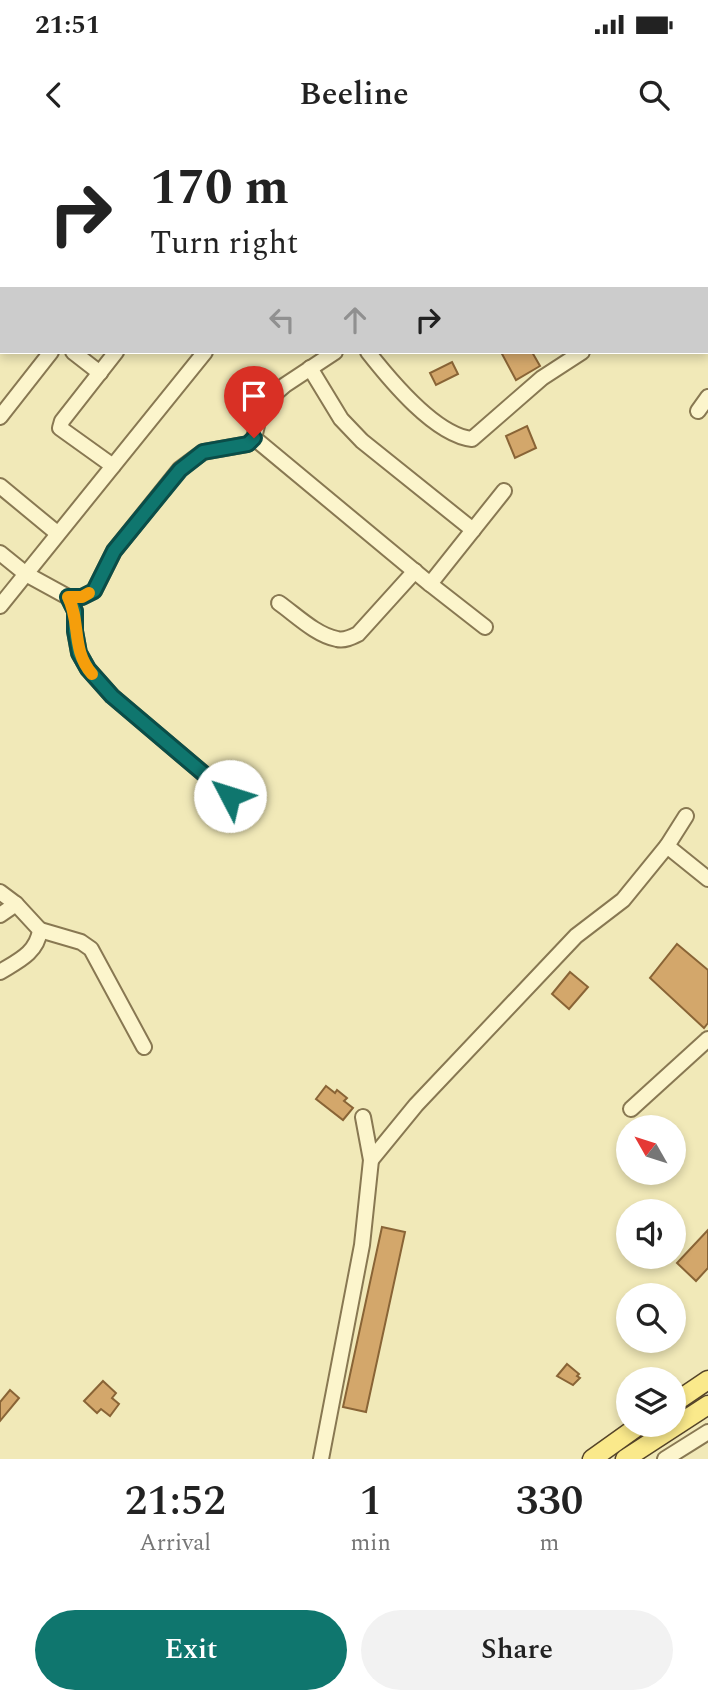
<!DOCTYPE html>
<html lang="en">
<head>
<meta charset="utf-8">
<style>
  :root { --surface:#fff; --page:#f2f2f2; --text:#222; --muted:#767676; --accent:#0f766e }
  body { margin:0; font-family:Spectral,serif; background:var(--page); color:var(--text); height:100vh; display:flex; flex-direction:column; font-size:26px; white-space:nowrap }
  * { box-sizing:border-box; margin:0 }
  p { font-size:23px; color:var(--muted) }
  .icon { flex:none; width:38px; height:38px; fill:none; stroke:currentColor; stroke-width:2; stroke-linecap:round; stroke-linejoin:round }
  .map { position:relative; height:1319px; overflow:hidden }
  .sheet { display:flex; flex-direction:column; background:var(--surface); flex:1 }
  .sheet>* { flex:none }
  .banner { position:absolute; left:0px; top:0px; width:709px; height:214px; box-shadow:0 4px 10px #0003; background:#fff; color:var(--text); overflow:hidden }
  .needle { width:46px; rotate:309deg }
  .fabs { position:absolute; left:616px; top:975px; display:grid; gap:14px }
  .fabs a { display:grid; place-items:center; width:70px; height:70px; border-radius:50%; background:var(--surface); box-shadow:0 4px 10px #0003; font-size:35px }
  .pin { position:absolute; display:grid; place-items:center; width:60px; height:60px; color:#fff; margin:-72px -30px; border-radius:50% 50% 50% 0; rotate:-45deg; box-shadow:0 0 7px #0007 }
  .pin .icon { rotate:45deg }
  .me { position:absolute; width:77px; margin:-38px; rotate:310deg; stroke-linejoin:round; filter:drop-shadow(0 0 5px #0008) }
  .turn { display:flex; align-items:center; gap:24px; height:147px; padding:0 35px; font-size:32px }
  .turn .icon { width:91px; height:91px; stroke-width:2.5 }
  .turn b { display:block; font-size:49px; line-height:60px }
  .lanes { display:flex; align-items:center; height:66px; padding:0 35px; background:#0003; justify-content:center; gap:35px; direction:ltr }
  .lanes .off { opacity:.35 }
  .eta { display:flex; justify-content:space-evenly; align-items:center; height:119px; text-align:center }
  .eta b { font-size:42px; font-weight:600; line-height:49px }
  .primary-button { display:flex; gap:14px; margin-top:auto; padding:14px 35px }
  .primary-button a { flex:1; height:80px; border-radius:42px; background:var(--accent); color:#fff; font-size:28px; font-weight:600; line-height:80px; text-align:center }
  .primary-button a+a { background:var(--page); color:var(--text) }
  .status { display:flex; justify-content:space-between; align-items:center; height:49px; padding:0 35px; background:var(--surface); direction:ltr }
  .status svg { height:19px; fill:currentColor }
  header { display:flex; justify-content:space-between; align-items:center; height:91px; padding:0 35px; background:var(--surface); font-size:32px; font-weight:600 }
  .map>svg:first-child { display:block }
  .building { fill:#d3a76b; stroke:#896436; stroke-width:2 }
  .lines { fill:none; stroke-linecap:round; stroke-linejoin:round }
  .minor-casing { stroke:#887852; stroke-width:18 }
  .major-casing { stroke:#554428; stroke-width:21 }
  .minor { stroke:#fcf5cc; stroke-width:14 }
  .major { stroke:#fae98b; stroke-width:18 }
  .route-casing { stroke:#0a4d48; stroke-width:18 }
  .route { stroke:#0f766e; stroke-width:12 }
  .slow { stroke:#f59e0b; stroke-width:12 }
</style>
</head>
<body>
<div class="status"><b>21:51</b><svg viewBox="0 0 49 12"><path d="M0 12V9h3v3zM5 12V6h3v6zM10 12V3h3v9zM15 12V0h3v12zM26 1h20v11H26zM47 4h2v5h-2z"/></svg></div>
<header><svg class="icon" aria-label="back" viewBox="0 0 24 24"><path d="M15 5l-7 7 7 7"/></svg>Beeline<svg class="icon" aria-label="search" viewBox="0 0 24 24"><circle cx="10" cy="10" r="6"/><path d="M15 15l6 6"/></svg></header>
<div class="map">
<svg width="708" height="1319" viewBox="0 0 708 1319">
  <rect width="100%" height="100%" fill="#f1e9b8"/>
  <!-- building -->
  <g class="building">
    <polygon points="501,212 532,212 540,226 516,240"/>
    <polygon points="452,222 458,234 436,245 430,233"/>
    <polygon points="527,286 536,308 515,318 506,296"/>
    <polygon points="677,804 708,830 708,883 704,888 650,838"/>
    <polygon points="570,832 588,847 569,869 552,854"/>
    <polygon points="326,946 335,953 337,950 347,958 344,961 353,968 343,980 316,959"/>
    <polygon points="382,1087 405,1092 366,1272 343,1267"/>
    <polygon points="708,1090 708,1128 696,1141 677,1123"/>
    <polygon points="567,1224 579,1234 577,1236 580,1238 573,1245 557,1236"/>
    <polygon points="103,1241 116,1253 112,1258 119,1264 110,1276 101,1269 97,1273 84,1261"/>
    <polygon points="10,1250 19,1258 0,1281 0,1262"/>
  </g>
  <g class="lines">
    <!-- minor casing -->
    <g class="minor-casing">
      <g id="minor">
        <polyline points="282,0 283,2"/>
        <polyline points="404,0 405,2"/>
        <polyline points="554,0 555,2"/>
        <polyline points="640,0 641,2"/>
        <polyline points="243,2 248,0"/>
        <polyline points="707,42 708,42"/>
        <polyline points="0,80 2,79"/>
        <polyline points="73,212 100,233"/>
        <path d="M368 212C390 240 435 295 472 299L542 238 582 212"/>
        <polyline points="310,228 341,279 362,301 473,390"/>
        <polyline points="698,271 708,257"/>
        <polyline points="0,277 51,212"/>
        <polyline points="254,298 430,444 485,487"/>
        <polyline points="113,326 60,288 62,281 116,212"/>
        <polyline points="0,346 57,393"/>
        <polyline points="0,413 26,434 68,457 82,457 94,451 114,411 180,329 203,312 248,304 254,298 262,265 285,245 335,212"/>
        <polyline points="430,444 504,351"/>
        <polyline points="68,457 75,471 75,491 79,513 88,529 112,556 230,656"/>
        <path d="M279 463C296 475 316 495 337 499 344 501 352 497 358 494L415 431"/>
        <polyline points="0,466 205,212"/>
        <polyline points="667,706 708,739"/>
        <path d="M0 752 16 764 40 790C37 813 18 821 0 832"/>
        <polyline points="0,775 16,764"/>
        <polyline points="40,790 81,802 91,809 144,907"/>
        <polyline points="631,969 708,899"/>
        <polyline points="371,1020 416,965 576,796 623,760 667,706 686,676"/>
        <polyline points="321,1319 362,1105 371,1020 363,977"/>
        <polyline points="665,1319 708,1292"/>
      </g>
    </g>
    <!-- major casing -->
    <g class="major-casing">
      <g id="major">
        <polyline points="674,1263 708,1240"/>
        <polyline points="592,1319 641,1284"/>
        <polyline points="625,1319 708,1265"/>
      </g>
    </g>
    <!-- minor -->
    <use href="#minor" class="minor"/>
    <!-- major -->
    <use href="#major" class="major"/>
  </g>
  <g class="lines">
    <!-- route casing -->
    <g class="route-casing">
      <polyline id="route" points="230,656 112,556 88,529 79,513 75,491 75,471 68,457 82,457 94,451 114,411 180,330 203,312 248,304 254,298"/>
    </g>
    <!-- route -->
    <use href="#route" class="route"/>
    <!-- slow -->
    <path class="slow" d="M89 453 82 457H68C81 482 71 510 92 534"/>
  </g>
</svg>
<div class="fabs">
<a><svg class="needle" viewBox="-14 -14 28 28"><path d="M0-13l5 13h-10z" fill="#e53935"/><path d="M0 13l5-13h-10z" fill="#767676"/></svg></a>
<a><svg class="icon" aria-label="sound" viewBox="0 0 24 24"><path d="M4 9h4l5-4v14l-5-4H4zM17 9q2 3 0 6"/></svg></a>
<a><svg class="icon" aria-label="search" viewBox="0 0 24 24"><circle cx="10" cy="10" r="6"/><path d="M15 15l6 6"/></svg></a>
<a><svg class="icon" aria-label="layers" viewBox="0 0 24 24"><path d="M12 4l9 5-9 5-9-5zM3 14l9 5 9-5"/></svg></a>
</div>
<div class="pin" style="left:254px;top:298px;background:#d93025"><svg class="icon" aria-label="arrive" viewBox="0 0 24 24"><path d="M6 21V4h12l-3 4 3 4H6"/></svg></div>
<svg class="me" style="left:230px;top:656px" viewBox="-20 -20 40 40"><circle r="19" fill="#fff"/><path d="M0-13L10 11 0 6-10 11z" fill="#0f766e"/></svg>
<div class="banner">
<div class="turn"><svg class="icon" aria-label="right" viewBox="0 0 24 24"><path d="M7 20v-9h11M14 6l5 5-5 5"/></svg><div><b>170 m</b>Turn right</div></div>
<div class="lanes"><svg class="icon off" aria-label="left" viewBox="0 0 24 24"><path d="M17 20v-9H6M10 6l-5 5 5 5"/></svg><svg class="icon off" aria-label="ahead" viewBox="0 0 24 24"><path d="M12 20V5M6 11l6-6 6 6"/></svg><svg class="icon" aria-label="right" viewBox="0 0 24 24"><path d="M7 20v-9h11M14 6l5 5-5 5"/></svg></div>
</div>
</div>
<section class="sheet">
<div class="eta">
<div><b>21:52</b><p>Arrival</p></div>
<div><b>1</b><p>min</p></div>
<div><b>330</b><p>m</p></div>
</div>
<div class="primary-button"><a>Exit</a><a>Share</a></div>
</section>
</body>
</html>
